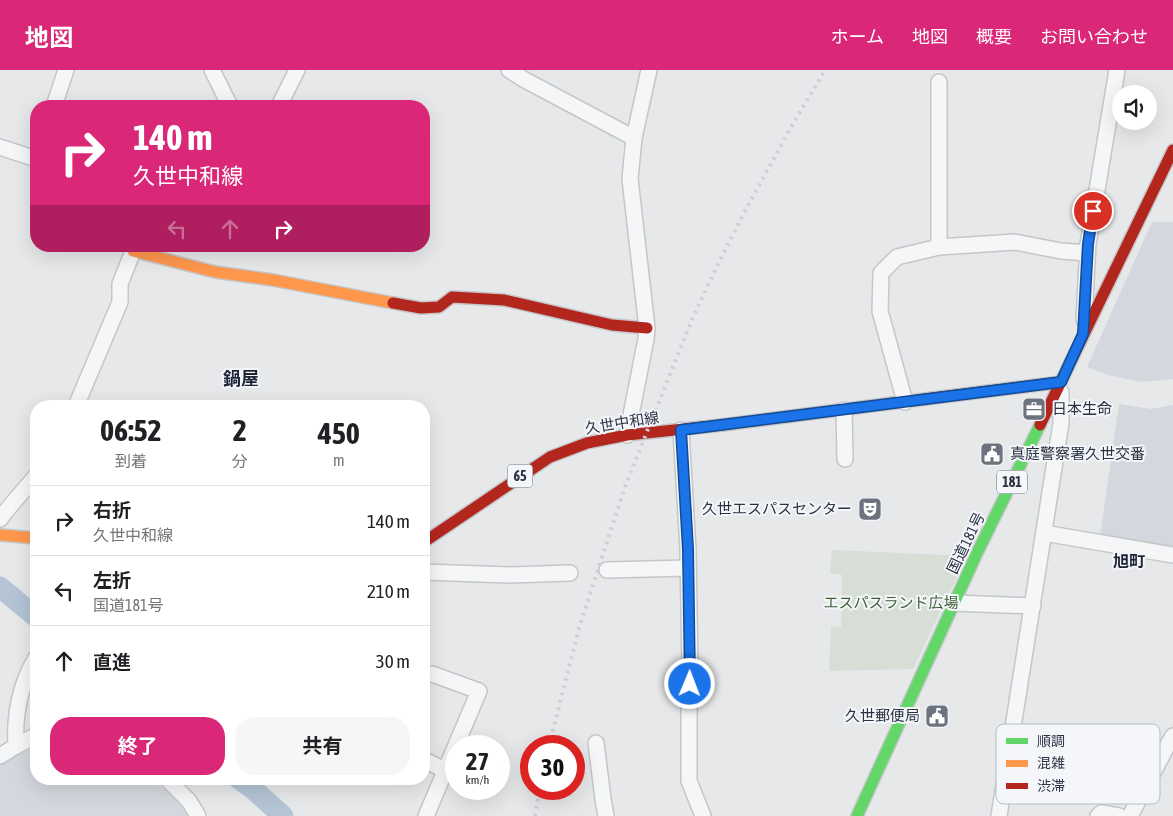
<!DOCTYPE html>
<html lang="ja">
<head>
<meta charset="utf-8">
<style>
  :root { --surface:#fff; --page:#f6f6f6; --text:#202124; --muted:#757577; --line:#e0e0e0; --accent:#db2777 }
  body { margin:0; font-family:"Asap Condensed","Noto Sans JP",sans-serif; background:var(--page); color:var(--text); height:100vh; display:flex; flex-direction:column; font-size:19px; white-space:nowrap }
  * { box-sizing:border-box; margin:0 }
  p { font-size:16px; color:var(--muted) }
  .icon { flex:none; width:28px; height:28px; fill:none; stroke:currentColor; stroke-width:2; stroke-linecap:round; stroke-linejoin:round }
  .map { position:relative; flex:1; overflow:hidden }
  .sheet { position:absolute; left:30px; top:330px; width:400px; height:385px; display:flex; flex-direction:column; background:var(--surface); border-radius:20px; box-shadow:0 5px 20px #0002 }
  .sheet>* { flex:none }
  .banner { position:absolute; left:30px; top:30px; width:400px; height:152px; border-radius:20px; box-shadow:0 5px 20px #0002; background:#db2777; color:#fff; overflow:hidden }
  .buttons { position:absolute; left:1112px; top:15px; display:grid; gap:10px }
  .buttons a { display:grid; place-items:center; width:45px; height:45px; border-radius:50%; background:var(--surface); box-shadow:0 5px 20px #0002; font-size:25px }
  .speed { position:absolute; left:445px; top:665px; display:flex; gap:10px; font-size:25px; font-weight:700; text-align:center }
  .speed>* { display:grid; place-content:center; width:65px; height:65px; border-radius:50%; background:var(--surface); box-shadow:0 5px 20px #0002; line-height:1 }
  .speed small { font-size:12px; font-weight:400 }
  .speed .limit { border:8px solid #d22; background:#fff; color:#111 }
  .pin { position:absolute; display:grid; place-items:center; width:42px; height:42px; color:#fff; margin:-21px; border:2px solid #fff; border-radius:50%; box-shadow:0 1px 5px #0007 }
  .me { position:absolute; width:55px; margin:-28px; rotate:1deg; stroke-linejoin:round; filter:drop-shadow(0 0 4px #0008) }
  .turn { display:flex; align-items:center; gap:18px; height:105px; padding:0 20px; font-size:22px }
  .turn .icon { width:65px; height:65px; stroke-width:2.5 }
  .turn b { display:block; font-size:35px; line-height:42px }
  .lanes { display:flex; align-items:center; height:48px; padding:0 20px; background:#0003; justify-content:center; gap:25px; direction:ltr }
  .lanes .off { opacity:.35 }
  .eta { display:flex; justify-content:space-evenly; align-items:center; height:85px; text-align:center }
  .eta b { font-size:30px; font-weight:700; line-height:35px }
  .action { display:flex; gap:10px; margin-top:auto; padding:10px 20px }
  .action a { flex:1; height:58px; border-radius:20px; background:var(--accent); color:#fff; font-size:20px; font-weight:700; line-height:58px; text-align:center }
  .action a+a { background:var(--page); color:var(--text) }
  ul { padding:0; list-style:none }
  li { display:flex; align-items:center; gap:15px; height:70px; padding:0 20px; border-top:1px solid var(--line) }
  li div { flex:1 }
  li b { display:block; font-size:19px }
  li em { font-style:normal }
  header { display:flex; align-items:center; gap:30px; box-sizing:border-box; height:70px; padding:0 25px; background:var(--accent); color:#fff }
  header strong { font-size:24px }
  nav { display:flex; gap:28px; margin-inline-start:auto; font-size:18px }
  .map>svg:first-child { display:block }
  .built { fill:#d4d7dd }
  .green { fill:#d6ded6 }
  .lines { fill:none; stroke-linecap:round; stroke-linejoin:round }
  .river { stroke:#b4c4d5; stroke-width:21 }
  .street-casing { stroke:#c4c6c8; stroke-width:18 }
  .fast-casing { stroke:#c4c6c8; stroke-width:14 }
  .slow-casing { stroke:#c4c6c8; stroke-width:14 }
  .jam-casing { stroke:#c4c6c8; stroke-width:14 }
  .street { stroke:#f5f6f7; stroke-width:15 }
  .fast { stroke:#63d668; stroke-width:11 }
  .slow { stroke:#ff974d; stroke-width:11 }
  .jam { stroke:#b3261e; stroke-width:11 }
  .rail { stroke:#cecfd2; stroke-width:4; stroke-dasharray:2.5 5; stroke-linecap:butt }
  .route-casing { stroke:#114b97; stroke-width:12 }
  .route { stroke:#1a73e8; stroke-width:9 }
  .labels { text-anchor:middle; stroke-width:4; stroke-linejoin:round; paint-order:stroke }
  .shield { fill:#f4f6f9; stroke:#676e7b; stroke-width:1 }
  .shield-label { font-size:14px; font-weight:bold; fill:#2b3445 }
  .poi-label { font-size:15px; fill:#2b3445; stroke:#f4f6f9; text-anchor:start }
  .street-label { font-size:15px; fill:#2b3445; stroke:#f4f6f9 }
  .park-label { font-size:15px; fill:#3f6138; stroke:#f4f6f9 }
  .neighbourhood-label { font-size:16px; font-weight:bold; fill:#1d2536; stroke:#f4f6f9 }
  .quarter-label { font-size:18px; font-weight:bold; fill:#1d2536; stroke:#f4f6f9 }
  .key { fill:#f4f6f9; stroke:#b8bcc3; stroke-width:1 }
  .key-label { font-size:14px; fill:#2b3445 }
</style>
</head>
<body>
<header>
<strong>地図</strong>
<nav><a>ホーム</a><a>地図</a><a>概要</a><a>お問い合わせ</a></nav>
</header>
<div class="map">
<svg width="1173" height="746" viewBox="0 0 1173 746">
  <rect width="100%" height="100%" fill="#e6e8ea"/>
  <!-- built -->
  <g class="built">
    <polygon points="1152,152 1173,152 1173,309 1141,312 1108,305 1087,297"/>
    <polygon points="1119,334 1151,339 1173,335 1173,476 1100,466"/>
    <polygon points="36,678 36,709 150,709 175,727 188,746 0,746 0,692 20,684 26,679"/>
  </g>
  <!-- green -->
  <polygon class="green" points="832,480 967,486 913,599 829,601 831,556 841,557 842,505 830,503"/>
  <g class="lines">
    <!-- river -->
    <g class="river">
      <polyline points="0,517 36,547"/>
      <polyline points="239,709 253,719 283,746"/>
    </g>
    <!-- street casing -->
    <g class="street-casing">
      <g id="street">
        <polyline points="212,0 230,36"/>
        <polyline points="509,0 525,10 634,68"/>
        <polyline points="54,36 66,0"/>
        <polyline points="279,36 297,0"/>
        <polyline points="0,77 36,89"/>
        <polyline points="939,177 939,12"/>
        <polyline points="1084,250 1088,174 1117,0"/>
        <polyline points="905,332 880,241 881,203 897,187 939,177 1015,172 1061,181 1087,183"/>
        <polyline points="76,336 120,232 120,214 133,181 136,176"/>
        <polyline points="844,340 845,389"/>
        <polyline points="681,360 688,479 690,598 689,645 689,711 703,746"/>
        <polyline points="627,365 646,269 647,258 630,109 634,68 649,0"/>
        <polyline points="0,449 6,441 36,406"/>
        <polyline points="1044,463 1173,485"/>
        <polyline points="607,500 688,498"/>
        <polyline points="424,502 510,505 570,503"/>
        <polyline points="954,533 1033,536"/>
        <polyline points="596,673 603,729 606,746"/>
        <path d="M16 676C14 646 20 614 36 588"/>
        <polyline points="0,686 16,676 33,667 36,667"/>
        <polyline points="424,690 445,700"/>
        <polyline points="167,709 189,731 198,746"/>
        <polyline points="426,746 479,621 432,604"/>
        <polyline points="999,746 1061,353 1061,322"/>
        <polyline points="1098,746 1101,743 1119,746"/>
        <polyline points="1130,746 1166,678 1173,666"/>
      </g>
    </g>
    <!-- fast casing -->
    <g class="fast-casing">
      <polyline id="fast" points="857,746 977,483 1040,355"/>
    </g>
    <!-- slow casing -->
    <g class="slow-casing">
      <g id="slow">
        <polyline points="133,181 215,202 273,210 393,233"/>
        <polyline points="722,355 925,329"/>
        <polyline points="0,465 36,468"/>
      </g>
    </g>
    <!-- jam casing -->
    <g class="jam-casing">
      <g id="jam">
        <polyline points="393,233 421,238 439,237 452,227 504,230 612,255 647,258"/>
        <polyline points="925,329 1061,312"/>
        <polyline points="1040,355 1173,80"/>
        <polyline points="424,472 550,387 587,373 627,365 722,355"/>
      </g>
    </g>
    <!-- street -->
    <use href="#street" class="street"/>
    <!-- fast -->
    <use href="#fast" class="fast"/>
    <!-- slow -->
    <use href="#slow" class="slow"/>
    <!-- jam -->
    <use href="#jam" class="jam"/>
    <!-- rail -->
    <g class="rail">
      <polyline points="549,676 579,558 626,414 693,247 720,190 746,139 794,52 825,0"/>
      <polyline points="535,746 540,719"/>
    </g>
  </g>
  <g class="lines">
    <!-- route casing -->
    <g class="route-casing">
      <polyline id="route" points="690,614 688,479 681,360 1061,312 1083,264 1088,174 1093,141"/>
    </g>
    <!-- route -->
    <use href="#route" class="route"/>
  </g>
  <!-- icons -->
  <defs>
    <g id="office-square" transform="scale(1.25)"><rect x="-9" y="-9" width="18" height="18" rx="4" fill="#6c737f" stroke="#f4f6f9"/><path d="M-6-3h4V-5.5h4V-3h4V5H-6ZM-1-4.5V-3h2v-1.5ZM-6 0V1H6V0Z" fill="#fff"/></g>
    <g id="civic-square" transform="scale(1.25)"><rect x="-9" y="-9" width="18" height="18" rx="4" fill="#6c737f" stroke="#f4f6f9"/><path d="M-.6-6.5H3V-4.5H.6V-3L4-1V1h2V6H-6V1h2V-1L-.6-3ZM-1.2 2.5V6h2.4V2.5Z" fill="#fff"/></g>
    <g id="theatre-square" transform="scale(1.25)"><rect x="-9" y="-9" width="18" height="18" rx="4" fill="#6c737f" stroke="#f4f6f9"/><path d="M-5-5.5Q0-4 5-5.5V0Q5 5 0 6Q-5 5-5 0ZM-3.3-2.5H-1v1.5H-3.3ZM1-2.5H3.3v1.5H1ZM-2.8 1Q0 5.5 2.8 1Z" fill="#fff"/></g>
  </defs>
  <g fill-rule="evenodd">
    <use href="#office-square" x="1034" y="339"/>
    <use href="#civic-square" x="992" y="384"/>
    <use href="#theatre-square" x="870" y="439"/>
    <use href="#civic-square" x="937" y="646"/>
  </g>
  <g class="labels">
    <!-- shield labels -->
    <g class="shield">
      <rect x="507.5" y="394.5" width="25" height="23" rx="4"/>
      <rect x="997" y="400.5" width="30" height="23" rx="4"/>
    </g>
    <g class="shield-label">
      <text x="520" y="411">65</text>
      <text x="1012" y="417">181</text>
    </g>
    <!-- poi labels -->
    <g class="poi-label">
      <text x="1052" y="344">日本生命</text>
      <text x="1010" y="389">真庭警察署久世交番</text>
      <text x="852" y="444" text-anchor="end">久世エスパスセンター</text>
      <text x="920" y="651" text-anchor="end">久世郵便局</text>
    </g>
    <!-- street labels -->
    <g class="street-label">
      <text transform="translate(622 353) rotate(-9)" y="5">久世中和線</text>
      <text transform="translate(966 473) rotate(-64)" y="5">国道181号</text>
    </g>
    <!-- park labels -->
    <g class="park-label">
      <text x="891" y="538">エスパスランド広場</text>
    </g>
    <!-- neighbourhood labels -->
    <g class="neighbourhood-label">
      <text x="1129" y="497">旭町</text>
    </g>
    <!-- quarter labels -->
    <g class="quarter-label">
      <text x="241" y="315">鍋屋</text>
    </g>
  </g>
  <!-- legend -->
  <rect x="996" y="654" width="164" height="80" rx="8" class="key"/>
  <rect x="1006" y="668" width="22" height="6" fill="#63d668"/>
  <rect x="1006" y="690" width="22" height="7" fill="#ff974d"/>
  <rect x="1006" y="713" width="22" height="6" fill="#b3261e"/>
  <g class="key-label">
    <text x="1037" y="676">順調</text>
    <text x="1037" y="698">混雑</text>
    <text x="1037" y="721">渋滞</text>
  </g>
</svg>
<div class="buttons">
<a><svg class="icon" aria-label="sound" viewBox="0 0 24 24"><path d="M4 9h4l5-4v14l-5-4H4zM17 9q2 3 0 6"/></svg></a>
</div>
<div class="speed"><div>27<small>km/h</small></div><div class="limit">30</div></div>
<div class="pin" style="left:1093px;top:141px;background:#d93025"><svg class="icon" aria-label="arrive" viewBox="0 0 24 24"><path d="M6 21V4h12l-3 4 3 4H6"/></svg></div>
<svg class="me" style="left:690px;top:614px" viewBox="-20 -20 40 40"><circle r="17" fill="#1a73e8" stroke="#fff" stroke-width="3"/><path d="M0-11L8 9 0 5-8 9z" fill="#fff"/></svg>
<div class="banner">
<div class="turn"><svg class="icon" aria-label="right" viewBox="0 0 24 24"><path d="M7 20v-9h11M14 6l5 5-5 5"/></svg><div><b>140 m</b>久世中和線</div></div>
<div class="lanes"><svg class="icon off" aria-label="left" viewBox="0 0 24 24"><path d="M17 20v-9H6M10 6l-5 5 5 5"/></svg><svg class="icon off" aria-label="ahead" viewBox="0 0 24 24"><path d="M12 20V5M6 11l6-6 6 6"/></svg><svg class="icon" aria-label="right" viewBox="0 0 24 24"><path d="M7 20v-9h11M14 6l5 5-5 5"/></svg></div>
</div>
<section class="sheet">
<div class="eta">
<div><b>06:52</b><p>到着</p></div>
<div><b>2</b><p>分</p></div>
<div><b>450</b><p>m</p></div>
</div>
<ul>
<li><svg class="icon" aria-label="right" viewBox="0 0 24 24"><path d="M7 20v-9h11M14 6l5 5-5 5"/></svg><div><b>右折</b><p>久世中和線</p></div><em>140 m</em></li>
<li><svg class="icon" aria-label="left" viewBox="0 0 24 24"><path d="M17 20v-9H6M10 6l-5 5 5 5"/></svg><div><b>左折</b><p>国道181号</p></div><em>210 m</em></li>
<li><svg class="icon" aria-label="ahead" viewBox="0 0 24 24"><path d="M12 20V5M6 11l6-6 6 6"/></svg><div><b>直進</b></div><em>30 m</em></li>
</ul>
<div class="action"><a>終了</a><a>共有</a></div>
</section>
</div>
</body>
</html>
